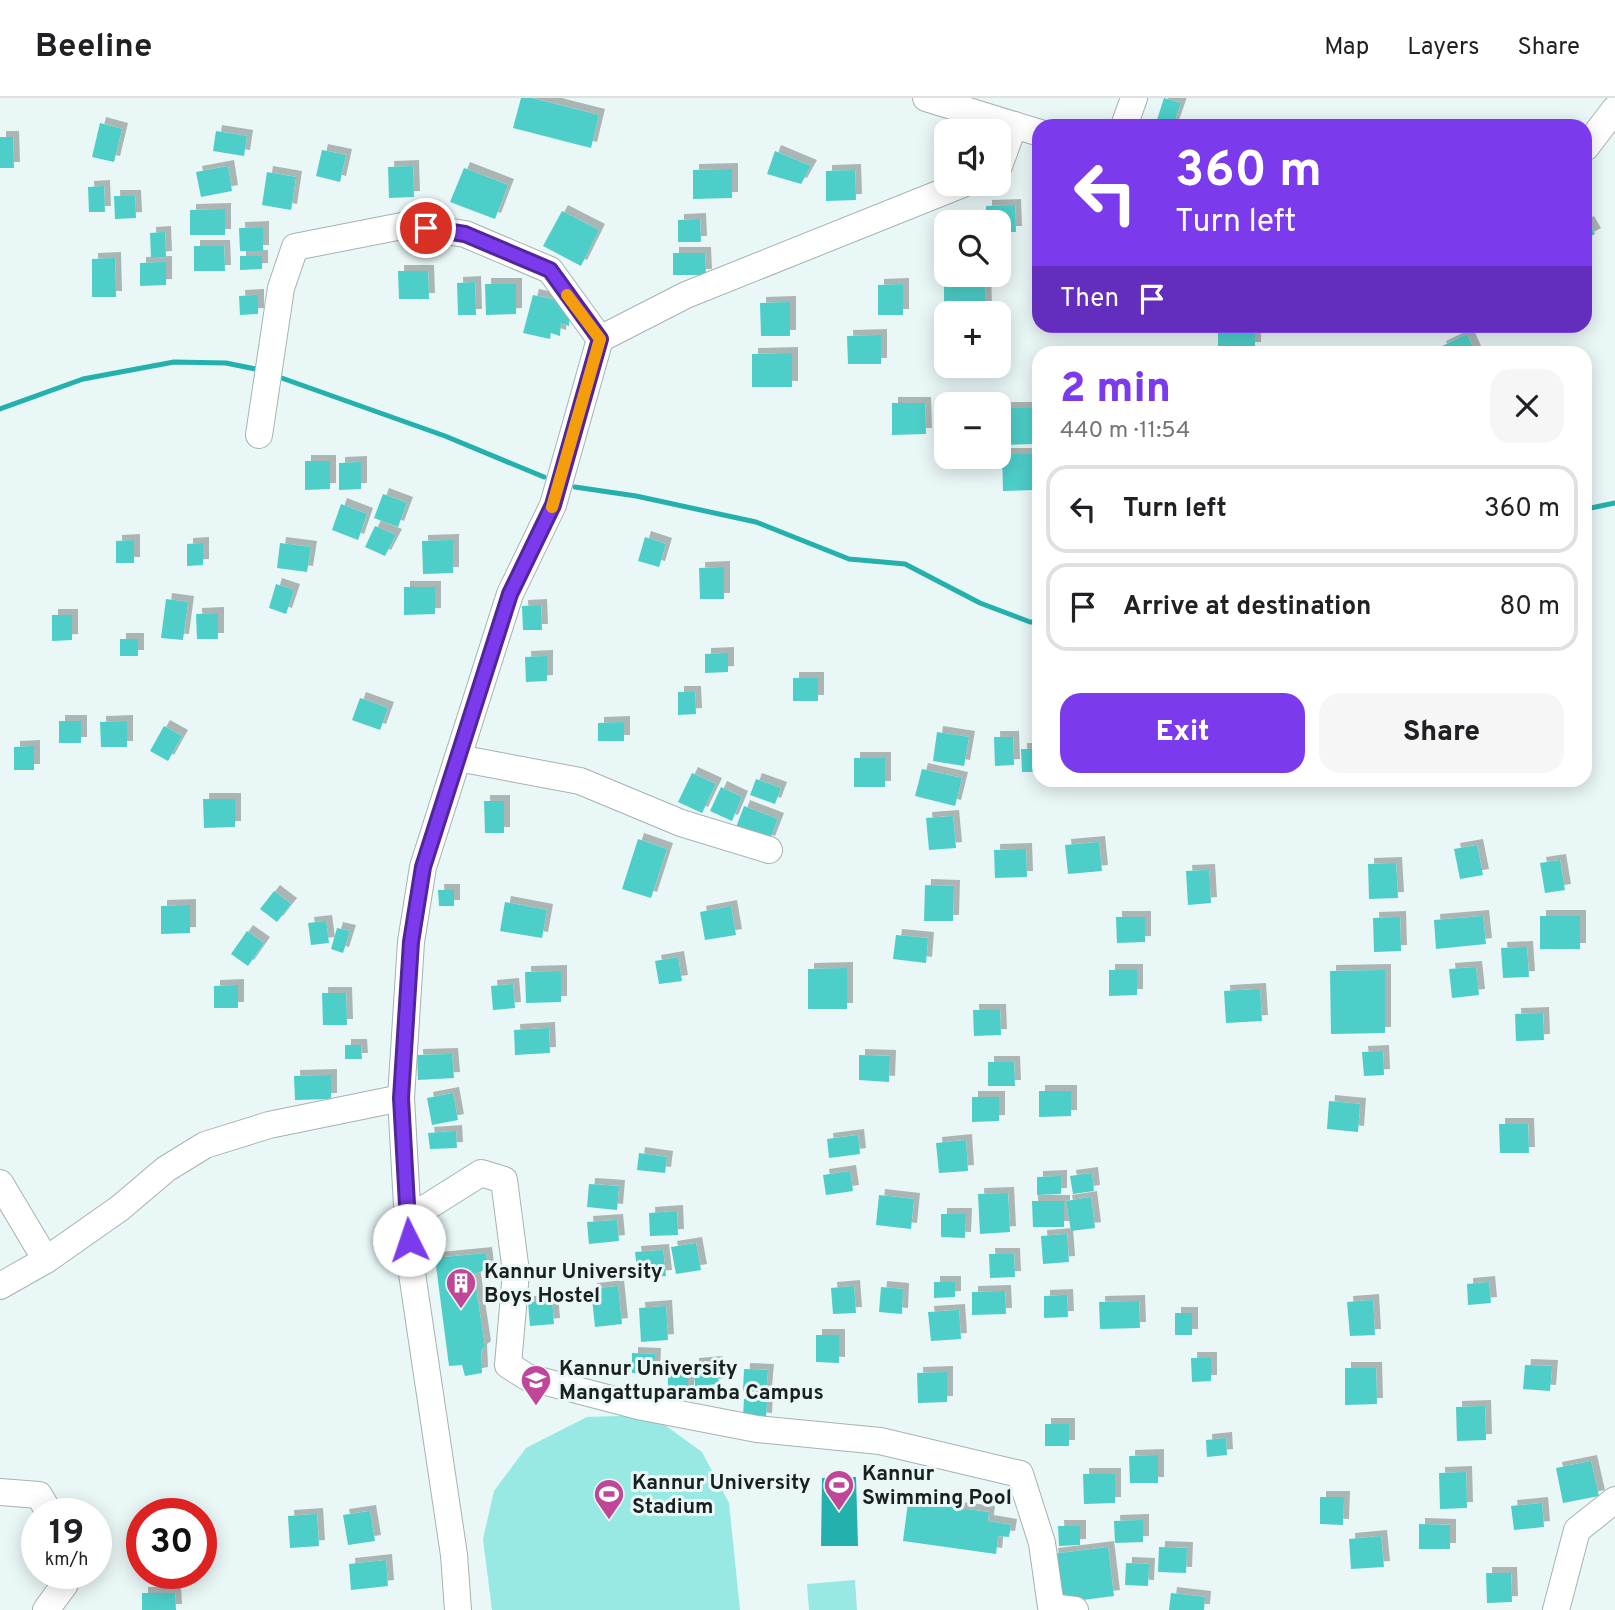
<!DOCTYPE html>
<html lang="en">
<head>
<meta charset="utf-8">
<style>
  :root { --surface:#fff; --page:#f6f6f6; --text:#202124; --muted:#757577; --line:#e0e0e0; --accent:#7c3aed }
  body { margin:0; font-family:Overpass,sans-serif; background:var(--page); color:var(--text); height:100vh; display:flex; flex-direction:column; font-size:26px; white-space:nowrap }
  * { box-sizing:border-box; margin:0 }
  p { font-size:23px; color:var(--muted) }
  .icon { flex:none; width:38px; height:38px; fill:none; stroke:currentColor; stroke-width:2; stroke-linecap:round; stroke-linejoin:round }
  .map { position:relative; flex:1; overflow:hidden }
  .side { position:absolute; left:1032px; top:248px; width:560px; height:441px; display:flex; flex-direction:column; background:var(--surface); border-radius:21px; box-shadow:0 4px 18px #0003 }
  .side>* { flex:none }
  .banner { position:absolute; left:1032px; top:21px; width:560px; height:214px; border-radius:21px; box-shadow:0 4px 18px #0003; background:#7c3aed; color:#fff; overflow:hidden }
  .controls { position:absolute; left:934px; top:21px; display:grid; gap:14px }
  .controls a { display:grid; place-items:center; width:77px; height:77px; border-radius:14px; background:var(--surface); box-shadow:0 4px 18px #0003; font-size:35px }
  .speed { position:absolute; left:21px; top:1400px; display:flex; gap:14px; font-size:35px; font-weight:700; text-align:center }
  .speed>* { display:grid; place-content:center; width:91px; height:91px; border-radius:50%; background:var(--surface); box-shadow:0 4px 18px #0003; line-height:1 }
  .speed small { font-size:18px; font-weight:400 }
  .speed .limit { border:10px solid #d22; background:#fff; color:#111 }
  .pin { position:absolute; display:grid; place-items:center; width:60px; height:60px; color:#fff; margin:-30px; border:4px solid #fff; border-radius:50%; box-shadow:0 2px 7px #0007 }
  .me { position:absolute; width:77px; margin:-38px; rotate:356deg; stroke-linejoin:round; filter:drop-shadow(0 0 5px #0008) }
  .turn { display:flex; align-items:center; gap:24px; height:147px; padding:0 28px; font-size:32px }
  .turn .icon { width:91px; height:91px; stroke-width:2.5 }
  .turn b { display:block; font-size:49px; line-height:60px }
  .then { display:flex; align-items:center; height:66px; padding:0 28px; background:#0003; gap:14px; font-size:26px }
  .round { display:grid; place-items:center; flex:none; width:74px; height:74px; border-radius:21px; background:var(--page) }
  .headline { display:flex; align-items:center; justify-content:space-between; height:119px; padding:0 28px }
  h1 { font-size:42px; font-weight:800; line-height:52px; color:var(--accent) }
  .button { display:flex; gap:14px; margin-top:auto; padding:14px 28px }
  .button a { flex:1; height:80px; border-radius:21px; background:var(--accent); color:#fff; font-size:28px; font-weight:800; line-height:80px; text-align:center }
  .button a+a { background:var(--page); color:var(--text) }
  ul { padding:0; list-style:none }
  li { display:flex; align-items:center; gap:21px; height:88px; margin:0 14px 10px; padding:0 14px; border:4px solid var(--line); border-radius:21px }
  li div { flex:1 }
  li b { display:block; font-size:26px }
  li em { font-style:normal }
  header { display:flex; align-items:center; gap:42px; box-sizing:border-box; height:98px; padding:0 35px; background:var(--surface); border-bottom:2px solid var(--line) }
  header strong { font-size:33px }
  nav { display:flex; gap:38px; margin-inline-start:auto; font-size:24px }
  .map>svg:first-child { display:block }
  .green { fill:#98e8e4 }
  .water { fill:#24b0ad }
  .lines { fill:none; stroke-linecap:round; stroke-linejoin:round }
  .stream { stroke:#24b0ad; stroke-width:5 }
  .building { fill:#4dcec9; filter:url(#shadow) }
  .minor-casing { stroke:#a6b2b2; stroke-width:28 }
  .minor { stroke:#fff; stroke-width:26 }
  .route-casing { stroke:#51269a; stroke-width:18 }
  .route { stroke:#7c3aed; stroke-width:12 }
  .slow { stroke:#f59e0b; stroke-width:12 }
  .labels { text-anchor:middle; stroke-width:6; stroke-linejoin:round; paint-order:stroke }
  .poi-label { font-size:21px; font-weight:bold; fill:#1a1f1f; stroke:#e9f7f6; text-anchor:start }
</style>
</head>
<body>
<header>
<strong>Beeline</strong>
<nav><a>Map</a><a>Layers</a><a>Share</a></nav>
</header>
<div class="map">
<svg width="1615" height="1512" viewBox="0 0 1615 1512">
  <defs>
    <filter id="shadow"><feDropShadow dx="6" dy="-6" stdDeviation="0" flood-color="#0004"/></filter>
  </defs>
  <rect width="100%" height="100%" fill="#e9f7f6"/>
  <!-- green -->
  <g class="green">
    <polygon points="651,1317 702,1354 729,1405 740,1512 492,1512 483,1441 494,1393 526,1350 587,1319"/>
    <polygon points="855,1482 857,1512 809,1512 807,1486"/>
  </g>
  <!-- water -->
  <polygon class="water" points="856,1379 858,1448 821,1448 822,1380"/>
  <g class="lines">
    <!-- stream -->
    <g class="stream">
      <polyline points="276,278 445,338 544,379"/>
      <polyline points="0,311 83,281 174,264 226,265 260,272"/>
      <polyline points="575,389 636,398 756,424 849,461 905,466 980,505 1030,524 1040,524"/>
      <polyline points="1586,411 1615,405"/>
    </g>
  </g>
  <!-- building -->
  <g class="building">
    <polygon points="521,0 532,0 599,17 591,50 513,30"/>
    <polygon points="1164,0 1181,5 1173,28 1155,28"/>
    <polygon points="100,25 122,31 114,64 92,59"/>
    <polygon points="216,33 247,38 244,58 213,53"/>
    <polygon points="0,39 13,39 14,70 0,70"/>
    <polygon points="322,52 346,57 340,84 316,78"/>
    <polygon points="775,53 811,68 801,86 767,76"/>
    <polygon points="228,68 232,93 201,99 196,74"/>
    <polygon points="413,68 414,99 389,100 388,69"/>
    <polygon points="464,70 508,87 495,121 450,104"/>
    <polygon points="732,71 732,100 693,101 693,72"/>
    <polygon points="855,72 856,102 826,103 826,73"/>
    <polygon points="267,74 296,79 291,112 262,107"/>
    <polygon points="104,88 105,114 89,114 88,89"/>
    <polygon points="114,98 135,98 136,120 115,121"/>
    <polygon points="1015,107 1016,134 999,134 999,124 986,124 986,108"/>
    <polygon points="225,111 225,137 190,137 190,112"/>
    <polygon points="562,113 599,132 581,168 543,148"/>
    <polygon points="700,121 701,144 678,144 678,122"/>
    <rect x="934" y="123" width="13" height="31"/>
    <polygon points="1588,124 1595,136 1586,141 1586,125"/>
    <polygon points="263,129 263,153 240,153 239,130"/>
    <polygon points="165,134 166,159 151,160 150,135"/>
    <polygon points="194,148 224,148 225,173 194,173"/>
    <polygon points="673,155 705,155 706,177 673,177"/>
    <polygon points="240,158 262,158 262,171 240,172"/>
    <polygon points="115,160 116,199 92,199 92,161"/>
    <polygon points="166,164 166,187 140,188 140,165"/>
    <polygon points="398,173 428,173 429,201 399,201"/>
    <polygon points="944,178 985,178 986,215 944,215"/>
    <polygon points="475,184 476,217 458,217 457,185"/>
    <polygon points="485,186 516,186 516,216 486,217"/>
    <polygon points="903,186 903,217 878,217 878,187"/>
    <polygon points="258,197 258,216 240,217 239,198"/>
    <polygon points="533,197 566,204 564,215 570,217 569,228 561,225 560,238 551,235 550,241 523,235"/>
    <polygon points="790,204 790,238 761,238 760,205"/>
    <rect x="1162" y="228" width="26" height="6"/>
    <polygon points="1218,228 1255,228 1255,250 1218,251"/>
    <polygon points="1467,236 1476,256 1443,256 1440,249"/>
    <polygon points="881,237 881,266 848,266 847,238"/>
    <polygon points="792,255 792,289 752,289 752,256"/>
    <polygon points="892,305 925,305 926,336 892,337"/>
    <polygon points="1004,310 1032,310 1033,346 1005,347"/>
    <polygon points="1002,356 1036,356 1037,392 1003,393"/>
    <polygon points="305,363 330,363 330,391 305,392"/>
    <polygon points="361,364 361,391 339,392 339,365"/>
    <polygon points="383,396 407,405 398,429 374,420"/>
    <polygon points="341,406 367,416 358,442 332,432"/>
    <polygon points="375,428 396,437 385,458 365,449"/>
    <polygon points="645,439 666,446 659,469 638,463"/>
    <polygon points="134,442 134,465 116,465 116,443"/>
    <polygon points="453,442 453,475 423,476 422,443"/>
    <polygon points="203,445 203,467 187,468 187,446"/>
    <polygon points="280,445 311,449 307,474 277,470"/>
    <polygon points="724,469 724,501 700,501 699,470"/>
    <polygon points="276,486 294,492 286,516 269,510"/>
    <polygon points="404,489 435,489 435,516 404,517"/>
    <polygon points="166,501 188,504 183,542 161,540"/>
    <polygon points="541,507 542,532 523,532 522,508"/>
    <polygon points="218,515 218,541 197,541 196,516"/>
    <polygon points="52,517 72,517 72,542 52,543"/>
    <rect x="120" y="541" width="18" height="17"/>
    <polygon points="728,555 728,574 705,575 705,556"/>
    <polygon points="547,558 547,583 526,584 525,559"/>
    <rect x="793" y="580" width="25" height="23"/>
    <polygon points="678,594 695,594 696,616 678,617"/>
    <polygon points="360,600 388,610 380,632 352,622"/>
    <rect x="59" y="623" width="22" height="22"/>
    <polygon points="127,623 127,649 101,649 100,624"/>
    <polygon points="624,624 624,643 598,643 598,625"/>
    <polygon points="164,628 182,638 168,663 150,653"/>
    <polygon points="937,634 969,639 964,668 933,663"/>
    <polygon points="994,639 1013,639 1014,667 995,668"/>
    <polygon points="34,648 34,672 14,672 14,649"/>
    <polygon points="1021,651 1035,651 1035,674 1022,674"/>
    <rect x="854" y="660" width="31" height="29"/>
    <polygon points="922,671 962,680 955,708 915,698"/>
    <polygon points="692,675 716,686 702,715 678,704"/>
    <polygon points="756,681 781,690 775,706 750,697"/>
    <polygon points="1116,682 1143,682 1143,685 1116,686"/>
    <polygon points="721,689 742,699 732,723 710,713"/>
    <polygon points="203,701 235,701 235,729 204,730"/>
    <polygon points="484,703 504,703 504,735 485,735"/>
    <polygon points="744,708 778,721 769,744 735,732"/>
    <polygon points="953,718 956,750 929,752 926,720"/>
    <polygon points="638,741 667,751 651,800 622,791"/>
    <polygon points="1099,744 1102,773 1068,776 1065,747"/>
    <polygon points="1477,747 1483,777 1460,781 1454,751"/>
    <polygon points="1026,751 1027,779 995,780 994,752"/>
    <polygon points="1560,762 1565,792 1545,795 1540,765"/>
    <polygon points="1396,765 1398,800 1369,801 1368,766"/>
    <polygon points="1209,772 1211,805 1188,807 1186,773"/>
    <polygon points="925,787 954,788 953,823 924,823"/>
    <polygon points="438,792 454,792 454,808 439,808"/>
    <polygon points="274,793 291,806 277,824 260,811"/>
    <polygon points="505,804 547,812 542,840 500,833"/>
    <polygon points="190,807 190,835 161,836 161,808"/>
    <polygon points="731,808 736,837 705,842 700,814"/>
    <polygon points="1483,818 1486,846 1436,851 1434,822"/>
    <rect x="1540" y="818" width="40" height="33"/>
    <polygon points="1116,819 1145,819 1145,844 1117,845"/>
    <polygon points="1400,819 1401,853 1374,854 1373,820"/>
    <polygon points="326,823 329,845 311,847 308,825"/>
    <polygon points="337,830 350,833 343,855 331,851"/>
    <polygon points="247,833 264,845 248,868 231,856"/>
    <polygon points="896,837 928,840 926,865 893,861"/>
    <polygon points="1527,849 1529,879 1503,880 1501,850"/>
    <polygon points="678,859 682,883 659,886 655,863"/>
    <polygon points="1476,869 1479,897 1452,900 1449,871"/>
    <polygon points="847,870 847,911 808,911 808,871"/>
    <polygon points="1109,872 1137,872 1137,897 1109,898"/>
    <polygon points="1385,872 1385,935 1331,936 1330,873"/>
    <polygon points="561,873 561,904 526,905 525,874"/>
    <polygon points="513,886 515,910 493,912 491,888"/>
    <polygon points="238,887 238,910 214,910 214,888"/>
    <polygon points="1260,891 1262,923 1226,925 1224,893"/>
    <polygon points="322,895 346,895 347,927 323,927"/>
    <polygon points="973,912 1000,912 1001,937 974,938"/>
    <polygon points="1543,915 1544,942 1516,943 1515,916"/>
    <polygon points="549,930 550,955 515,957 514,932"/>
    <polygon points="345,947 361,947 362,961 345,961"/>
    <polygon points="1383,953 1384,977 1364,978 1362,954"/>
    <polygon points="452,956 454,980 418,982 417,957"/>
    <polygon points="859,957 890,958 889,984 859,982"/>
    <polygon points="988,964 1014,964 1015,988 988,988"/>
    <polygon points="331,977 331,1001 295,1002 294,978"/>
    <polygon points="1039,993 1071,993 1071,1018 1039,1019"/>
    <polygon points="453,995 458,1022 432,1027 427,1000"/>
    <polygon points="972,999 999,999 999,1023 972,1024"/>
    <polygon points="1329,1003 1360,1006 1358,1034 1327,1031"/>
    <polygon points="1499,1026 1528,1026 1529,1055 1500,1055"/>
    <polygon points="456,1033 457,1050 430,1051 428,1035"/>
    <polygon points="858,1037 860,1056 829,1060 827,1041"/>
    <polygon points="966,1042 968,1073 939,1075 936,1045"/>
    <polygon points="639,1055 667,1059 665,1075 637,1072"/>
    <polygon points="850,1073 853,1093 826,1097 823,1077"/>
    <polygon points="1092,1075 1094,1093 1073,1096 1070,1078"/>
    <polygon points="1061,1078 1061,1096 1037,1097 1037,1079"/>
    <polygon points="589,1086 619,1088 617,1112 587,1109"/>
    <polygon points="1008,1095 1010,1134 980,1136 978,1096"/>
    <polygon points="879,1097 914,1101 911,1131 876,1127"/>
    <polygon points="1091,1099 1095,1130 1071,1133 1066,1103"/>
    <polygon points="1032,1103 1064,1103 1064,1129 1033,1129"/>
    <polygon points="677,1113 678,1137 650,1138 649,1115"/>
    <polygon points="941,1116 966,1116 965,1140 941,1139"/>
    <polygon points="617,1122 619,1143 589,1146 587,1124"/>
    <polygon points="1067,1136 1069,1164 1043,1166 1041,1138"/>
    <polygon points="696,1145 701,1172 676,1176 671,1149"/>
    <polygon points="663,1152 666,1178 638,1180 635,1154"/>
    <polygon points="486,1155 488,1171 474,1176 485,1249 481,1252 482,1275 465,1278 462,1267 449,1268 435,1160"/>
    <polygon points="989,1156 1014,1156 1015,1179 990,1180"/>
    <polygon points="934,1184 955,1184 955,1199 934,1200"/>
    <polygon points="1489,1184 1491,1205 1468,1207 1467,1186"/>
    <polygon points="618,1188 622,1226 595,1229 591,1191"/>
    <polygon points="854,1188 856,1215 833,1216 831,1190"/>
    <polygon points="881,1189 903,1191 902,1216 879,1214"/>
    <polygon points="1005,1193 1006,1216 972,1217 972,1194"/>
    <polygon points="1067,1197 1068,1219 1044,1220 1044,1198"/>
    <polygon points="552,1202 554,1226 530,1228 528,1204"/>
    <polygon points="1373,1202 1375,1237 1350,1238 1347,1204"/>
    <polygon points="1139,1203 1140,1230 1100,1231 1099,1204"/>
    <polygon points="666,1208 668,1242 641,1244 639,1210"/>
    <polygon points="959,1212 961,1241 931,1243 928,1214"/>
    <rect x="1175" y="1215" width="17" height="22"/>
    <polygon points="816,1237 839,1237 839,1265 816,1264"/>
    <polygon points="632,1255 655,1256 654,1276 632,1275"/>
    <polygon points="1191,1260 1211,1260 1211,1283 1192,1284"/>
    <polygon points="717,1264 719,1286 695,1288 693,1266"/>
    <polygon points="1525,1267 1552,1268 1550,1293 1523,1291"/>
    <polygon points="1345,1270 1376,1270 1377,1306 1345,1307"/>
    <polygon points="668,1271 688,1271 688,1300 668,1299"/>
    <polygon points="744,1271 768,1272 766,1294 743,1293"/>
    <polygon points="947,1274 947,1304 918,1305 917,1275"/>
    <polygon points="744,1301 767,1302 766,1321 743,1319"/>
    <polygon points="1485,1308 1486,1342 1457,1343 1456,1309"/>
    <rect x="1045" y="1326" width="24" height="22"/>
    <polygon points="1226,1340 1227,1357 1207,1359 1206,1342"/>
    <polygon points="1158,1357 1158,1385 1130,1385 1129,1358"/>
    <polygon points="1591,1363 1599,1398 1563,1405 1556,1370"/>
    <polygon points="1466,1374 1467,1410 1440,1411 1439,1375"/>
    <polygon points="1083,1376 1115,1376 1115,1405 1084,1406"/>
    <polygon points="1320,1399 1344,1399 1343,1427 1320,1426"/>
    <polygon points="908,1404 989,1414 988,1423 1011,1427 1009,1439 998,1438 996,1456 903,1443"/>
    <polygon points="1542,1405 1544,1429 1514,1432 1511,1408"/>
    <polygon points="370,1413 375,1443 348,1447 343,1417"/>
    <polygon points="317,1416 319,1448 290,1450 288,1418"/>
    <polygon points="1143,1422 1143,1444 1115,1445 1114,1423"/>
    <polygon points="1419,1426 1450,1427 1450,1451 1419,1451"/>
    <polygon points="1058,1428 1080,1428 1080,1447 1059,1448"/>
    <polygon points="1381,1438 1384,1469 1351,1471 1349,1441"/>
    <polygon points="1108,1449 1114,1498 1059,1505 1052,1456"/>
    <polygon points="1159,1449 1187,1450 1186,1475 1158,1474"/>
    <polygon points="386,1462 388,1488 351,1492 349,1466"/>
    <polygon points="1126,1465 1149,1466 1148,1488 1125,1487"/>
    <polygon points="1486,1475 1511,1475 1512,1504 1487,1505"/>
    <polygon points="142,1495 175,1495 176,1512 142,1512"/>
    <polygon points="1171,1495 1205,1499 1204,1512 1169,1512"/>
  </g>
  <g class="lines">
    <!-- minor casing -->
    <g class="minor-casing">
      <g id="minor">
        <polyline points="926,0 1040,35"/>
        <polyline points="1124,28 1134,0"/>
        <polyline points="1586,49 1615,11"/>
        <polyline points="999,68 1014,27"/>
        <polyline points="259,337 281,190 295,149 407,127 465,136 550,172 600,241"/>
        <polyline points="458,660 580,683 681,725 769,752"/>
        <polyline points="0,1085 46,1162"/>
        <polyline points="408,1121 481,1075 504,1082 516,1174 508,1267 527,1279 638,1308 757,1331 880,1343 1020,1376 1042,1445 1051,1509 1075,1512"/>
        <polyline points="0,1188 46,1162 120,1110 166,1071 205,1047 269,1027 401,1000"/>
        <polyline points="0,1394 39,1397 50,1416"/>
        <polyline points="46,1512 65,1486 67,1475"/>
        <polyline points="458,1512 454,1457 410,1162 401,1000 411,844 423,769 510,496 553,407 600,241 686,197 963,86"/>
        <polyline points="1556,1512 1577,1432 1615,1402"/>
      </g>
    </g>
    <!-- minor -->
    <use href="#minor" class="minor"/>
  </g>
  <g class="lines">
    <!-- route casing -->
    <g class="route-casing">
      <polyline id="route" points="409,1142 401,1000 411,844 423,769 510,496 553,407 600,241 550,172 465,136 426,130"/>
    </g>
    <!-- route -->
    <use href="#route" class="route"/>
    <!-- slow -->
    <polyline class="slow" points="552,409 600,241 567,197"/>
  </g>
  <!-- icons -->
  <defs>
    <g id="building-pin" transform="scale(1.575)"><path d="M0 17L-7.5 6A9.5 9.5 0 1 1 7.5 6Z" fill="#bf4699" stroke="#e9f7f6"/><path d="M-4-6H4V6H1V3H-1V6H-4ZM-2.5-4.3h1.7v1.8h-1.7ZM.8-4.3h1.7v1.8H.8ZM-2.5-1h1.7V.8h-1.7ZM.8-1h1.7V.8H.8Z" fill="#fff"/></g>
    <g id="university-pin" transform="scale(1.575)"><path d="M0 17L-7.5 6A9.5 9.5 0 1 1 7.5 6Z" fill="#bf4699" stroke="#e9f7f6"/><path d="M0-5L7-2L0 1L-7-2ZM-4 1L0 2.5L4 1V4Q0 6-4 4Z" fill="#fff"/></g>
    <g id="stadium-pin" transform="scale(1.575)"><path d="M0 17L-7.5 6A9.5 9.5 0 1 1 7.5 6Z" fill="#bf4699" stroke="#e9f7f6"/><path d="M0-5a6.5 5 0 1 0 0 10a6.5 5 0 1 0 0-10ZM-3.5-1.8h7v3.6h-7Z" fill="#fff"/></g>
  </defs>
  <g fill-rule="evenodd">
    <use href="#building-pin" x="461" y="1185"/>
    <use href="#university-pin" x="536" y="1282"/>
    <use href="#stadium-pin" x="839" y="1387"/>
    <use href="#stadium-pin" x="609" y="1396"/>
  </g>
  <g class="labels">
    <!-- poi labels -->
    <g class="poi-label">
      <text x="484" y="1180">Kannur University<tspan x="484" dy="24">Boys Hostel</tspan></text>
      <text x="559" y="1277">Kannur University<tspan x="559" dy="24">Mangattuparamba Campus</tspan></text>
      <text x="862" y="1382">Kannur<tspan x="862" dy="24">Swimming Pool</tspan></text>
      <text x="632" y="1391">Kannur University<tspan x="632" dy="24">Stadium</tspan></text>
    </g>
  </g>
</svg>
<div class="controls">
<a><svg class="icon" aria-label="sound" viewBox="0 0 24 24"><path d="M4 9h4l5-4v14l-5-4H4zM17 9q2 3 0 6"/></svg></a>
<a><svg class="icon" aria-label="search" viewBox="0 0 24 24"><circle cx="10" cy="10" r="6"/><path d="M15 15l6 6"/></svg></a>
<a>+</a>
<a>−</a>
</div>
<div class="speed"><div>19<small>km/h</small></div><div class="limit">30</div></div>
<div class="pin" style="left:426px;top:130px;background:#d93025"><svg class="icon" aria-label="arrive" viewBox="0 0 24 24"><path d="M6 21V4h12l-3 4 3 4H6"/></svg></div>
<svg class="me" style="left:409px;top:1142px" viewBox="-20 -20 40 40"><circle r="19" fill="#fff"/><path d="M0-13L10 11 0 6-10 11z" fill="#7c3aed"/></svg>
<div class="banner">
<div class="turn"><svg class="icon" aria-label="left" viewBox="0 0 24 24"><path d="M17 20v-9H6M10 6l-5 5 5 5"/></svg><div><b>360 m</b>Turn left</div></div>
<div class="then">Then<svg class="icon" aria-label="arrive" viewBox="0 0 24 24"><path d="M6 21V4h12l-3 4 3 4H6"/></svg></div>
</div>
<section class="side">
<div class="headline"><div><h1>2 min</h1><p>440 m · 11:54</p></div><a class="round"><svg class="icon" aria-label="close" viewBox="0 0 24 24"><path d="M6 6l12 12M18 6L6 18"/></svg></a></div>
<ul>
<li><svg class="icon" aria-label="left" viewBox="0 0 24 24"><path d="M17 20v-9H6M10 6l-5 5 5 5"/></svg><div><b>Turn left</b></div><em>360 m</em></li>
<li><svg class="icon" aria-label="arrive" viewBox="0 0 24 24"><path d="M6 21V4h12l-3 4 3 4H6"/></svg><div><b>Arrive at destination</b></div><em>80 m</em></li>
</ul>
<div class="button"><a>Exit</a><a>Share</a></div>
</section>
</div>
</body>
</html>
